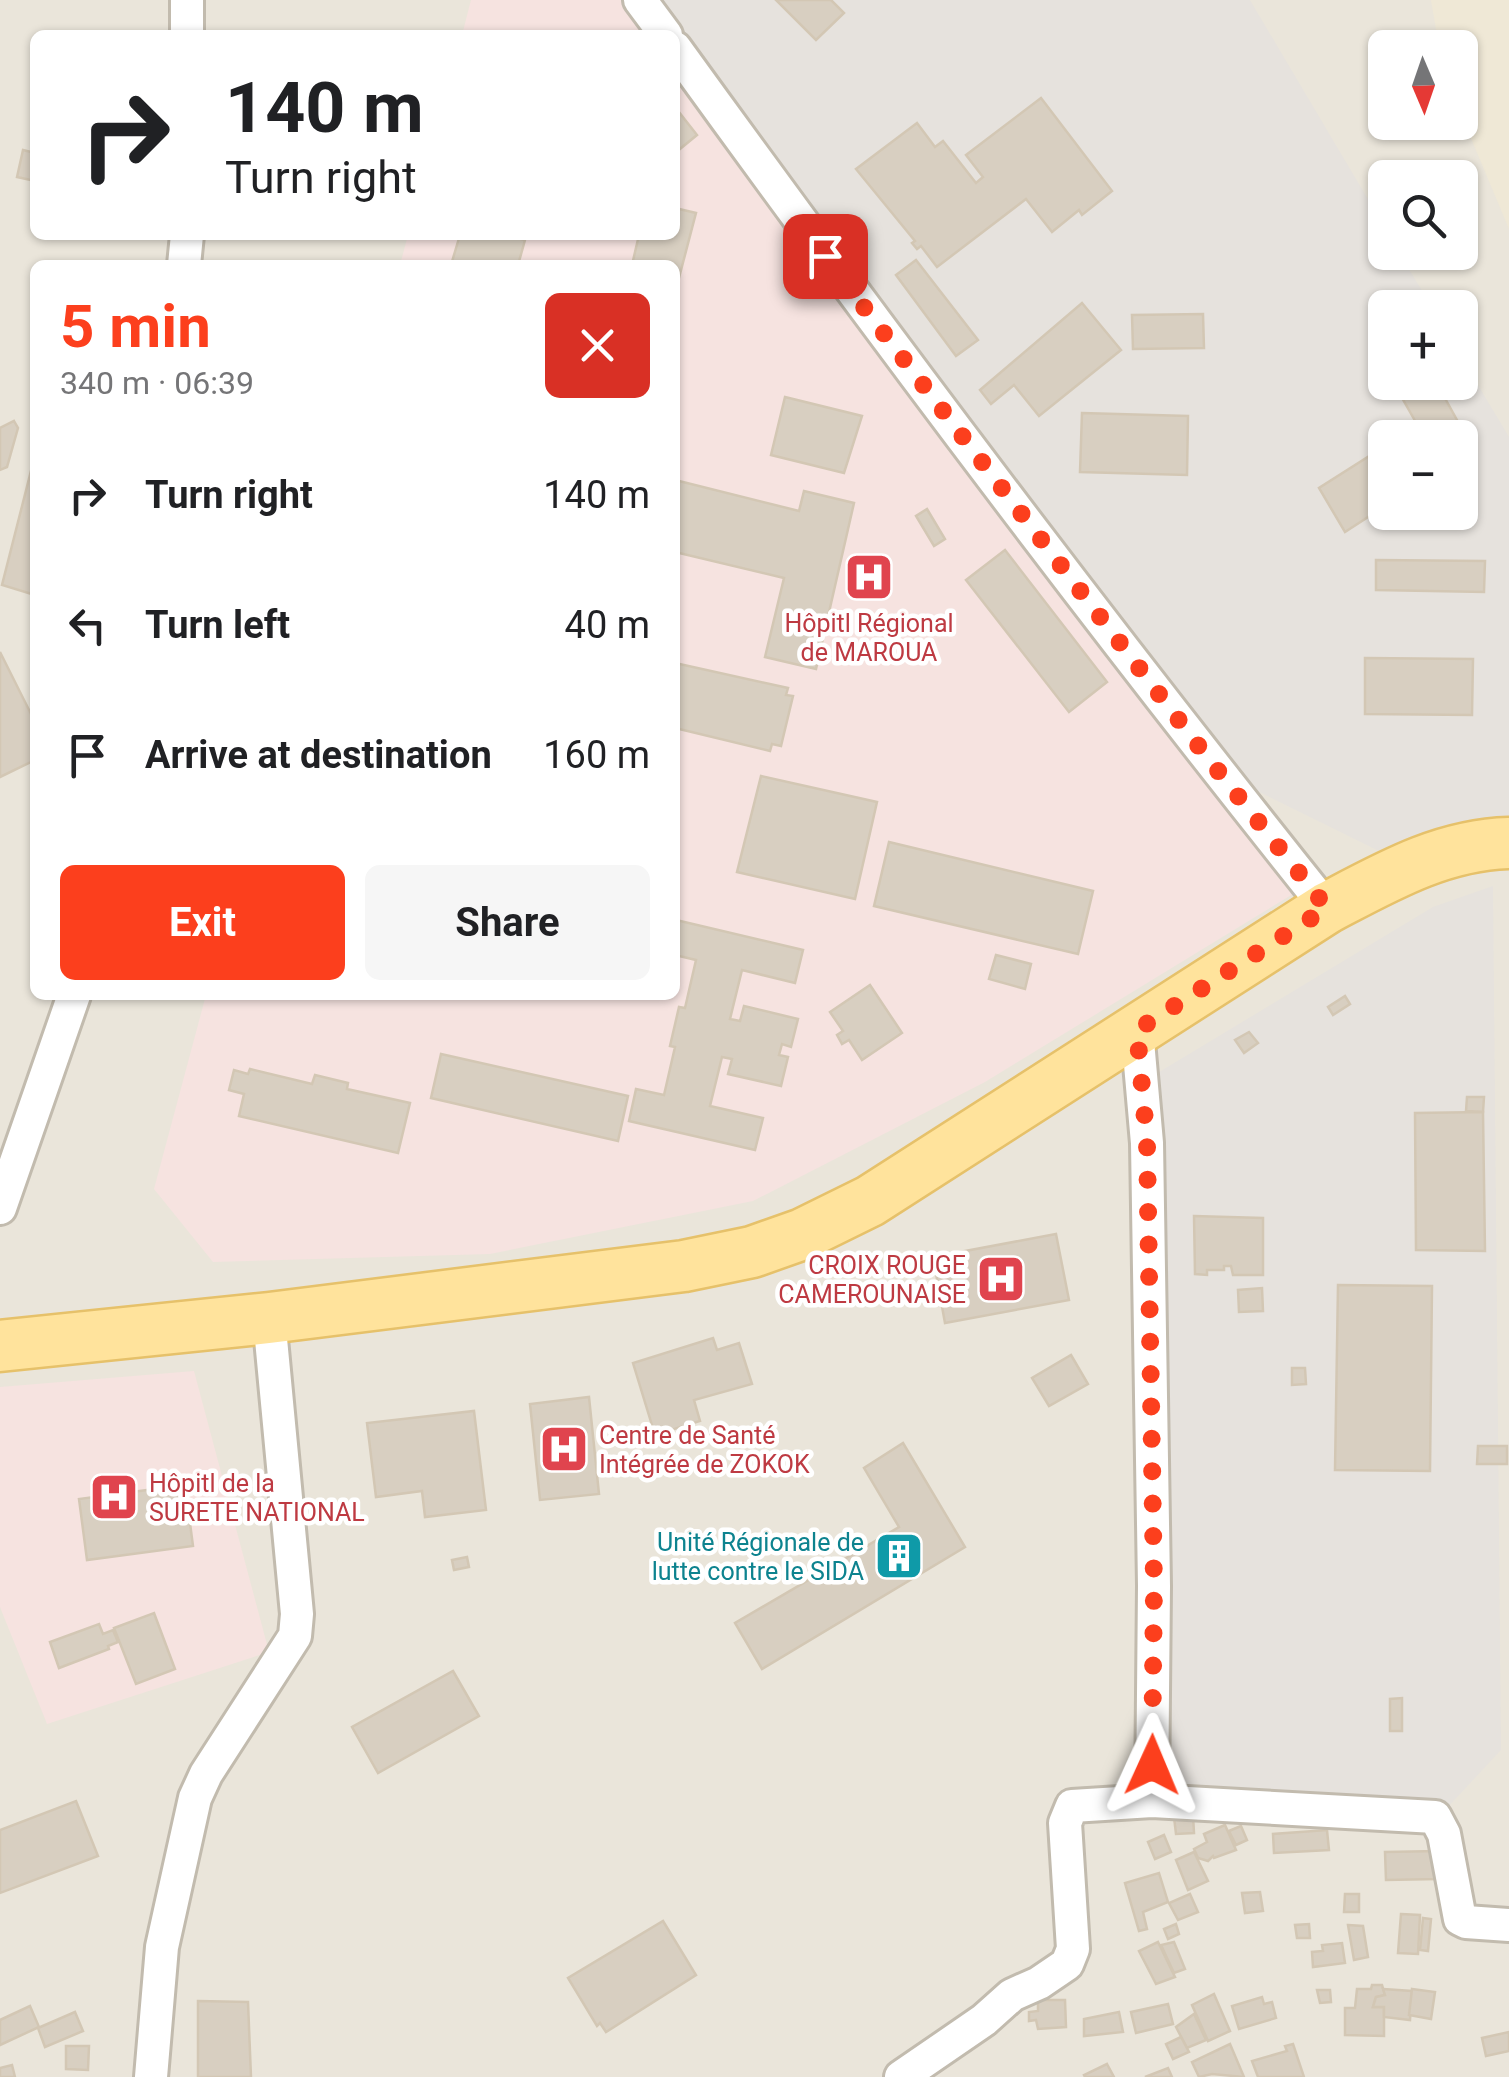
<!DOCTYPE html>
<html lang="en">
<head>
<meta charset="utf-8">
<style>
  :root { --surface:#fff; --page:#f6f6f6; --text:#202124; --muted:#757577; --accent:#fc3f1d }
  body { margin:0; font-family:Roboto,sans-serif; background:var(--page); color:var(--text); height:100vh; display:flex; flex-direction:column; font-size:38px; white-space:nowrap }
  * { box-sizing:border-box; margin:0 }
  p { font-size:32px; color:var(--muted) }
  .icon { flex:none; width:55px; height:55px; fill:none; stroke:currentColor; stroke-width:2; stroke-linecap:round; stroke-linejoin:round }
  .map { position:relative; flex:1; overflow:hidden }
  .sheet { position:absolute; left:30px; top:260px; width:650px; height:740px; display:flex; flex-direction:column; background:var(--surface); border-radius:15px; box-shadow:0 2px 8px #0004 }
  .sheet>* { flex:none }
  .banner { position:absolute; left:30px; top:30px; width:650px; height:210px; border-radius:15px; box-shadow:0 2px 8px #0004; background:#fff; color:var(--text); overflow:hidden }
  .needle { width:65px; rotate:178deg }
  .buttons { position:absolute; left:1368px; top:30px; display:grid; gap:20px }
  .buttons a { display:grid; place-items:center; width:110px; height:110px; border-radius:15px; background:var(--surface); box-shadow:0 2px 8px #0004; font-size:50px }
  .pin { position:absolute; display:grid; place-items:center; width:85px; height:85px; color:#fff; margin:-42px; border-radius:20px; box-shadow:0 5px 15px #0006 }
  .me { position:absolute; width:110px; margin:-55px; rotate:1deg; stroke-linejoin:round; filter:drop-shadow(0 0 8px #0008) }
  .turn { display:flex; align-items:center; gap:35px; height:210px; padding:0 30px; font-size:45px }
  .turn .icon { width:130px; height:130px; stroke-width:2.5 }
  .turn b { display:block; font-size:70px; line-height:85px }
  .round { display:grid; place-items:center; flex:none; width:105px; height:105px; border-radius:15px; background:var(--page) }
  .summary { display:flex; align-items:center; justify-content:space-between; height:170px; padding:0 30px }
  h1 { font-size:60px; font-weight:700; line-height:75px; color:var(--accent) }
  .cta { display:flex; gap:20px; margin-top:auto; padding:20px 30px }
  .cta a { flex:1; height:115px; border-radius:15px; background:var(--accent); color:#fff; font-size:40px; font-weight:700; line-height:115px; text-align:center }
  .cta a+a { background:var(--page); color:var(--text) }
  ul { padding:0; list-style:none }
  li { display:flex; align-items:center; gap:30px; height:130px; padding:0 30px }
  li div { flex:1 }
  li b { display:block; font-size:38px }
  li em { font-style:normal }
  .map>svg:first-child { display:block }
  .residential { fill:#eae5da; fill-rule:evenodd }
  .industrial { fill:#e6e2dd; fill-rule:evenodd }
  .education { fill:#efe8d6 }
  .medical { fill:#f6e3e0 }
  .building { fill:#d8cfc1; stroke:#d3c7b4; stroke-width:2.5 }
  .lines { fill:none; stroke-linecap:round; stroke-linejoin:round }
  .street-casing { stroke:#c2bbae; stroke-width:38 }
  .primary-casing { stroke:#e6c16a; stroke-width:55 }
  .street { stroke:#fff; stroke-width:32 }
  .primary { stroke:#ffe39c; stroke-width:50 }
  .route { stroke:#fc3f1d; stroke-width:18; stroke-dasharray:0 32.4 }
  .labels { text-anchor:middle; stroke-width:9; stroke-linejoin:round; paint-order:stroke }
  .health-label { font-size:25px; fill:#be3a42; stroke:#fff; text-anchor:start }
  .culture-label { font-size:25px; fill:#0d838f; stroke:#fff; text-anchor:end }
</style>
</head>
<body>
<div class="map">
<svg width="1509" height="2077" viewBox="0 0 1509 2077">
  <rect width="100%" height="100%" fill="#f6f3ec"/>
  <!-- residential -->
  <path class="residential" d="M0 0H1509V2077H0ZM35 35H675V235H35ZM1385 48H1460V122H1385ZM1385 178H1460V252H1385ZM35 265H675V995H35ZM1385 308H1460V382H1385ZM1385 438H1460V512H1385Z"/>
  <!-- industrial -->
  <g class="industrial">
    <path d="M655 0H1250L1385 228V252L1399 253 1432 307 1385 308V382H1460V355L1509 437V819L1381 852 1235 780ZM1385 438H1460V512H1385Z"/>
    <polygon points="1493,886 1501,1750 1446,1809 1159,1790 1151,1077 1433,907"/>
  </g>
  <!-- education -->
  <polygon class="education" points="1431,0 1509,0 1509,229 1460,112 1460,48 1439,47"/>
  <!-- medical -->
  <g class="medical">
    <polygon points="471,0 622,0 648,35 462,35"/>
    <polygon points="675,70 1301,889 985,1082 753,1201 490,1254 213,1262 154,1189 206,995 675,995 675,265 400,265 408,235 675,235"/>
    <polygon points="194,1371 269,1652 47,1724 0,1607 0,1387"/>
  </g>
  <!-- building -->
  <g class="building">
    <polygon points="776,0 831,0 844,13 816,40"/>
    <polygon points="1041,98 1112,191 1082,215 1079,210 1052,232 1026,199 937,267 921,246 917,249 912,243 915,241 856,169 917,123 935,147 943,141 976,183 983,177 966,155"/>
    <polygon points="675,107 697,135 675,153"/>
    <polygon points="23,150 35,153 35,181 17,177"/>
    <polygon points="675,208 696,213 675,293 675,265 632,265 639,235 675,235"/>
    <polygon points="460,235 506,235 525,240 518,265 451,265"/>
    <polygon points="916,260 978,340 956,356 896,275"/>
    <polygon points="1082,303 1121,350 1039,416 1014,385 991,404 980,390"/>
    <polygon points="1203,314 1204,348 1133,349 1132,315"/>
    <polygon points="1385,334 1385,368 1371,343"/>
    <polygon points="1393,382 1436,382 1473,449 1460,458 1460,438 1399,438 1418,426"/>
    <polygon points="785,397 862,416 844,473 771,455"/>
    <polygon points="1082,413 1188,416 1187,475 1080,472"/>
    <polygon points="14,421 18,428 7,467 0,470 0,428"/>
    <polygon points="1385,446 1385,506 1345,532 1319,488"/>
    <polygon points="35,455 35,595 2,585"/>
    <polygon points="675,480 799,511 804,491 854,503 816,669 765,657 784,578 675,552"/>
    <polygon points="927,509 945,539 934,546 916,516"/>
    <polygon points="1005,550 1107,682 1069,712 966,580"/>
    <polygon points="1376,560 1485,561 1484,592 1376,590"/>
    <polygon points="0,652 35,722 35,760 0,777"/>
    <polygon points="1365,658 1473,659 1472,715 1365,714"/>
    <polygon points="675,663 788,688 786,695 793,696 781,746 772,744 770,751 675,728"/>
    <polygon points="761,776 877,802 855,899 737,872"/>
    <polygon points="889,842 1093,891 1078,954 874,906"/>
    <polygon points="676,920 803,950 795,983 742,970 730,1019 740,1021 744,1006 798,1019 791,1047 782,1044 779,1055 788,1057 781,1086 728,1074 732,1059 722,1057 710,1106 763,1118 755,1150 629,1121 636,1089 664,1095 675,1047 670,1046 679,1007 685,1008 696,960 675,955"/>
    <polygon points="996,955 1031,964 1025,989 989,979"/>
    <polygon points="870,985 902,1033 862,1060 849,1040 842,1044 837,1035 843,1031 830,1012"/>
    <polygon points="1345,996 1350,1004 1333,1015 1328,1007"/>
    <polygon points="1249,1032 1258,1043 1244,1053 1235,1040"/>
    <polygon points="441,1054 628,1096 618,1141 431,1098"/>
    <polygon points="250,1069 312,1084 315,1075 348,1083 347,1089 410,1103 398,1153 239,1116 244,1094 229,1090 234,1070 248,1074"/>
    <polygon points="1467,1097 1484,1097 1483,1112 1466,1111"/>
    <polygon points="1483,1112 1485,1251 1416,1250 1415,1113"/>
    <polygon points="1194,1216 1263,1218 1263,1275 1233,1275 1231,1266 1224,1266 1224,1270 1207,1270 1207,1275 1195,1274"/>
    <polygon points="1056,1234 1069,1300 945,1323 933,1257"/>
    <polygon points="1338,1285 1432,1286 1430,1471 1335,1470"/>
    <polygon points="1262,1288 1263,1311 1239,1312 1238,1290"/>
    <polygon points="713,1338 717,1350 739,1343 752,1384 694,1400 700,1421 655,1435 633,1363"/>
    <polygon points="1071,1355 1088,1384 1049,1406 1032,1378"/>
    <polygon points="1292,1368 1305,1368 1306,1384 1292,1385"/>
    <polygon points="589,1397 599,1494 540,1500 530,1404"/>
    <polygon points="474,1411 486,1510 425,1517 422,1491 376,1497 367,1423"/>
    <polygon points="903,1443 965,1547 762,1669 735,1623 899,1527 864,1468"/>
    <polygon points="1478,1446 1507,1446 1507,1464 1477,1464"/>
    <polygon points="185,1485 193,1546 87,1560 79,1499"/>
    <polygon points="467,1557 469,1567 454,1570 452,1560"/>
    <polygon points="154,1613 175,1669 136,1684 114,1628"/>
    <polygon points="99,1624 103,1634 113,1630 118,1642 108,1646 109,1649 59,1668 50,1642"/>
    <polygon points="453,1671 479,1716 378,1773 352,1727"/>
    <polygon points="1402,1698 1402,1731 1390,1731 1390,1699"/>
    <polygon points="76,1801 98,1856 0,1893 0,1830"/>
    <polygon points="1193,1815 1194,1833 1176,1834 1174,1817"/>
    <polygon points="1225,1825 1236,1850 1214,1858 1213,1856 1208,1861 1198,1858 1194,1849 1207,1842 1204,1834"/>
    <polygon points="1241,1826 1247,1840 1236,1845 1229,1831"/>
    <polygon points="1327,1830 1329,1850 1274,1853 1273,1834"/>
    <polygon points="1164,1835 1171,1852 1155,1859 1148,1842"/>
    <polygon points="1438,1851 1438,1879 1386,1880 1385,1852"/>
    <polygon points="1194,1852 1208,1881 1188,1890 1176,1860"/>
    <polygon points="1159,1873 1168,1902 1143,1912 1147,1929 1139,1931 1125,1883"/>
    <polygon points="1260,1892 1263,1911 1245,1913 1242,1893"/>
    <polygon points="1190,1894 1198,1912 1178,1920 1169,1903"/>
    <polygon points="1345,1894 1359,1894 1359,1912 1344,1912"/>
    <polygon points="1401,1914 1420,1915 1418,1954 1398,1953"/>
    <polygon points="1423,1918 1431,1919 1428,1951 1420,1950"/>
    <polygon points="663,1921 696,1975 606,2032 600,2023 597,2026 568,1978"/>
    <polygon points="1176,1924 1179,1934 1168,1939 1164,1929"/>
    <polygon points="1309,1924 1310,1938 1297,1938 1295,1925"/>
    <polygon points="1348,1925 1363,1926 1368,1957 1354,1960"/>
    <polygon points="1158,1942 1175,1977 1156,1984 1139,1951"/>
    <polygon points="1174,1942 1185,1969 1174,1973 1161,1945"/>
    <polygon points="1342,1943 1345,1963 1313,1967 1312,1952 1323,1951 1322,1945"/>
    <polygon points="1372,1985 1382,1985 1385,1995 1376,1997 1373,2007 1384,2007 1384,2036 1345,2035 1345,2008 1355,2008 1357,1989 1371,1989"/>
    <polygon points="1383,1989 1412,1991 1410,2020 1384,2017 1384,2007 1373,2007 1376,1997 1385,1995"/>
    <polygon points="1412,1989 1435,1992 1431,2019 1409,2015"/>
    <polygon points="1317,1990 1330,1990 1331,2002 1320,2003"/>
    <polygon points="1214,1994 1230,2031 1208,2041 1192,2005"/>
    <polygon points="1262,1997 1264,2004 1272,2002 1276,2018 1239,2029 1232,2006"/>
    <polygon points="1038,2000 1065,2000 1066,2027 1038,2029 1036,2020 1029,2021 1029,2012 1038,2011"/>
    <polygon points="198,2001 248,2002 251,2077 198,2077"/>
    <polygon points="1168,2004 1173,2024 1136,2033 1131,2012"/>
    <polygon points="30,2006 39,2027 0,2045 0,2020"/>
    <polygon points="75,2012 83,2031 45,2047 38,2028"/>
    <polygon points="1119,2012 1123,2032 1084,2036 1084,2019"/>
    <polygon points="1194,2014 1206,2040 1187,2048 1176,2027"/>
    <polygon points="1509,2032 1509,2051 1486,2056 1482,2038"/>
    <polygon points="1181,2037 1189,2052 1173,2059 1166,2044"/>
    <polygon points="1230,2044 1244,2077 1212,2074 1199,2077 1192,2062"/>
    <polygon points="1293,2044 1304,2077 1258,2077 1252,2061 1287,2051 1285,2046"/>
    <polygon points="66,2046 89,2046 88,2070 66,2069"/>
    <polygon points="1107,2064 1114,2077 1085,2077 1084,2075"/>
    <polygon points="12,2065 15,2077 0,2077 0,2068"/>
    <polygon points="1168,2068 1172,2077 1145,2077"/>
  </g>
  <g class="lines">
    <!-- street casing -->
    <g class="street-casing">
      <g id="street">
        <polyline points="187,0 187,35"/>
        <polyline points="640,0 666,35"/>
        <path d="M675 48C886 340 1102 627 1327 908"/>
        <polyline points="184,265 187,235"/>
        <polyline points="1137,1030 1147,1143 1154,1586 1152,1801"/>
        <polyline points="0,1208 74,995"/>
        <polyline points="151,2077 162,1947 195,1798 206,1774 295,1636 297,1614 269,1318"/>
        <polyline points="901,2077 984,2020 1012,1995 1039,1983 1067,1964 1073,1949 1065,1823 1072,1806 1152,1801 1435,1817 1444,1834 1460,1919 1466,1922 1509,1925"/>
      </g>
    </g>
    <!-- primary casing -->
    <g class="primary-casing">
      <path id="primary" d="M0 1346 269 1318 684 1266 752 1252 803 1234 870 1201 1327 908C1386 877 1441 845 1509 843"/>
    </g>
    <!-- street -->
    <use href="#street" class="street"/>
    <!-- primary -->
    <use href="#primary" class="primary"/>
  </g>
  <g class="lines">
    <!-- route -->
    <polyline class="route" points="825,256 1207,757 1327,908 1137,1030 1147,1143 1154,1586 1152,1765"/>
  </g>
  <!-- icons -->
  <defs>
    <g id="hospital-square" transform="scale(2.5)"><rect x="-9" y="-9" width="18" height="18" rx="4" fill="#e0444e" stroke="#fff"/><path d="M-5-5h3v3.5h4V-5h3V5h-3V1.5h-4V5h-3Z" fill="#fff"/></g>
    <g id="building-square" transform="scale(2.5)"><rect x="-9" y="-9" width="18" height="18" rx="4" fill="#0f9aa8" stroke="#fff"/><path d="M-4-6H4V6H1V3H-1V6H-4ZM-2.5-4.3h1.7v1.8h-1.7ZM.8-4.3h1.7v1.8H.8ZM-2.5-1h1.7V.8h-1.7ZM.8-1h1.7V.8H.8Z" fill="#fff"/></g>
  </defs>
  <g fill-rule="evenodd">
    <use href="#hospital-square" x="869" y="577"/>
    <use href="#hospital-square" x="1001" y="1279"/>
    <use href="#hospital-square" x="564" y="1449"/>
    <use href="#hospital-square" x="114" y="1497"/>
    <use href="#building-square" x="899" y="1556"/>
  </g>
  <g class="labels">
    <!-- health labels -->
    <g class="health-label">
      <text x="869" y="632" text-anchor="middle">Hôpitl Régional<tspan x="869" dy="29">de MAROUA</tspan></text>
      <text x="966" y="1274" text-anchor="end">CROIX ROUGE<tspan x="966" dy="29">CAMEROUNAISE</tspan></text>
      <text x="599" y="1444">Centre de Santé<tspan x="599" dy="29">Intégrée de ZOKOK</tspan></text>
      <text x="149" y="1492">Hôpitl de la<tspan x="149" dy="29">SURETE NATIONAL</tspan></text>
    </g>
    <!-- culture labels -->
    <g class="culture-label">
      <text x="864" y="1551">Unité Régionale de<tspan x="864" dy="29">lutte contre le SIDA</tspan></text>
    </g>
  </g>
</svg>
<div class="buttons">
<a><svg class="needle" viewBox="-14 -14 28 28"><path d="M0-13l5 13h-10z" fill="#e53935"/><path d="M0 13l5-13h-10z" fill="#757577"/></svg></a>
<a><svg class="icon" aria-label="search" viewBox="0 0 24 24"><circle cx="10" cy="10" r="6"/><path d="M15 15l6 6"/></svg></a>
<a>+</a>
<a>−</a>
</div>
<div class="pin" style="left:825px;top:256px;background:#d93025"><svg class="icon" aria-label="arrive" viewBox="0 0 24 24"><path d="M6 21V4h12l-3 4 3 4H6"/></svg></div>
<svg class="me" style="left:1152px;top:1765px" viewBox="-20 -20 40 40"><path d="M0-17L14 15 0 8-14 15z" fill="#fc3f1d" stroke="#fff" stroke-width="4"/></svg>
<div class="banner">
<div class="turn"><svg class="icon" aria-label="right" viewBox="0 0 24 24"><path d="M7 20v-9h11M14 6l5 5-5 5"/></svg><div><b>140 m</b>Turn right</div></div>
</div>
<section class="sheet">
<div class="summary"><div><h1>5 min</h1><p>340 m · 06:39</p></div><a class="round" style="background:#d93025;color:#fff"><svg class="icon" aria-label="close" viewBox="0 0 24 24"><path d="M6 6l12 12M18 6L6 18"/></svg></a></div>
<ul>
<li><svg class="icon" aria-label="right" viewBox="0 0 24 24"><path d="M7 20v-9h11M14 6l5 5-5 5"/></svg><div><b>Turn right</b></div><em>140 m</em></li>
<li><svg class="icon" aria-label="left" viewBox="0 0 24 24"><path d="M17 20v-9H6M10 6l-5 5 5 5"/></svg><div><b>Turn left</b></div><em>40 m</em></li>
<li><svg class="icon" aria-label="arrive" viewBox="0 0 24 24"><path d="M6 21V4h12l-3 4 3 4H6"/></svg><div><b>Arrive at destination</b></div><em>160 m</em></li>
</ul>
<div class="cta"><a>Exit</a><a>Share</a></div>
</section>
</div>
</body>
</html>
